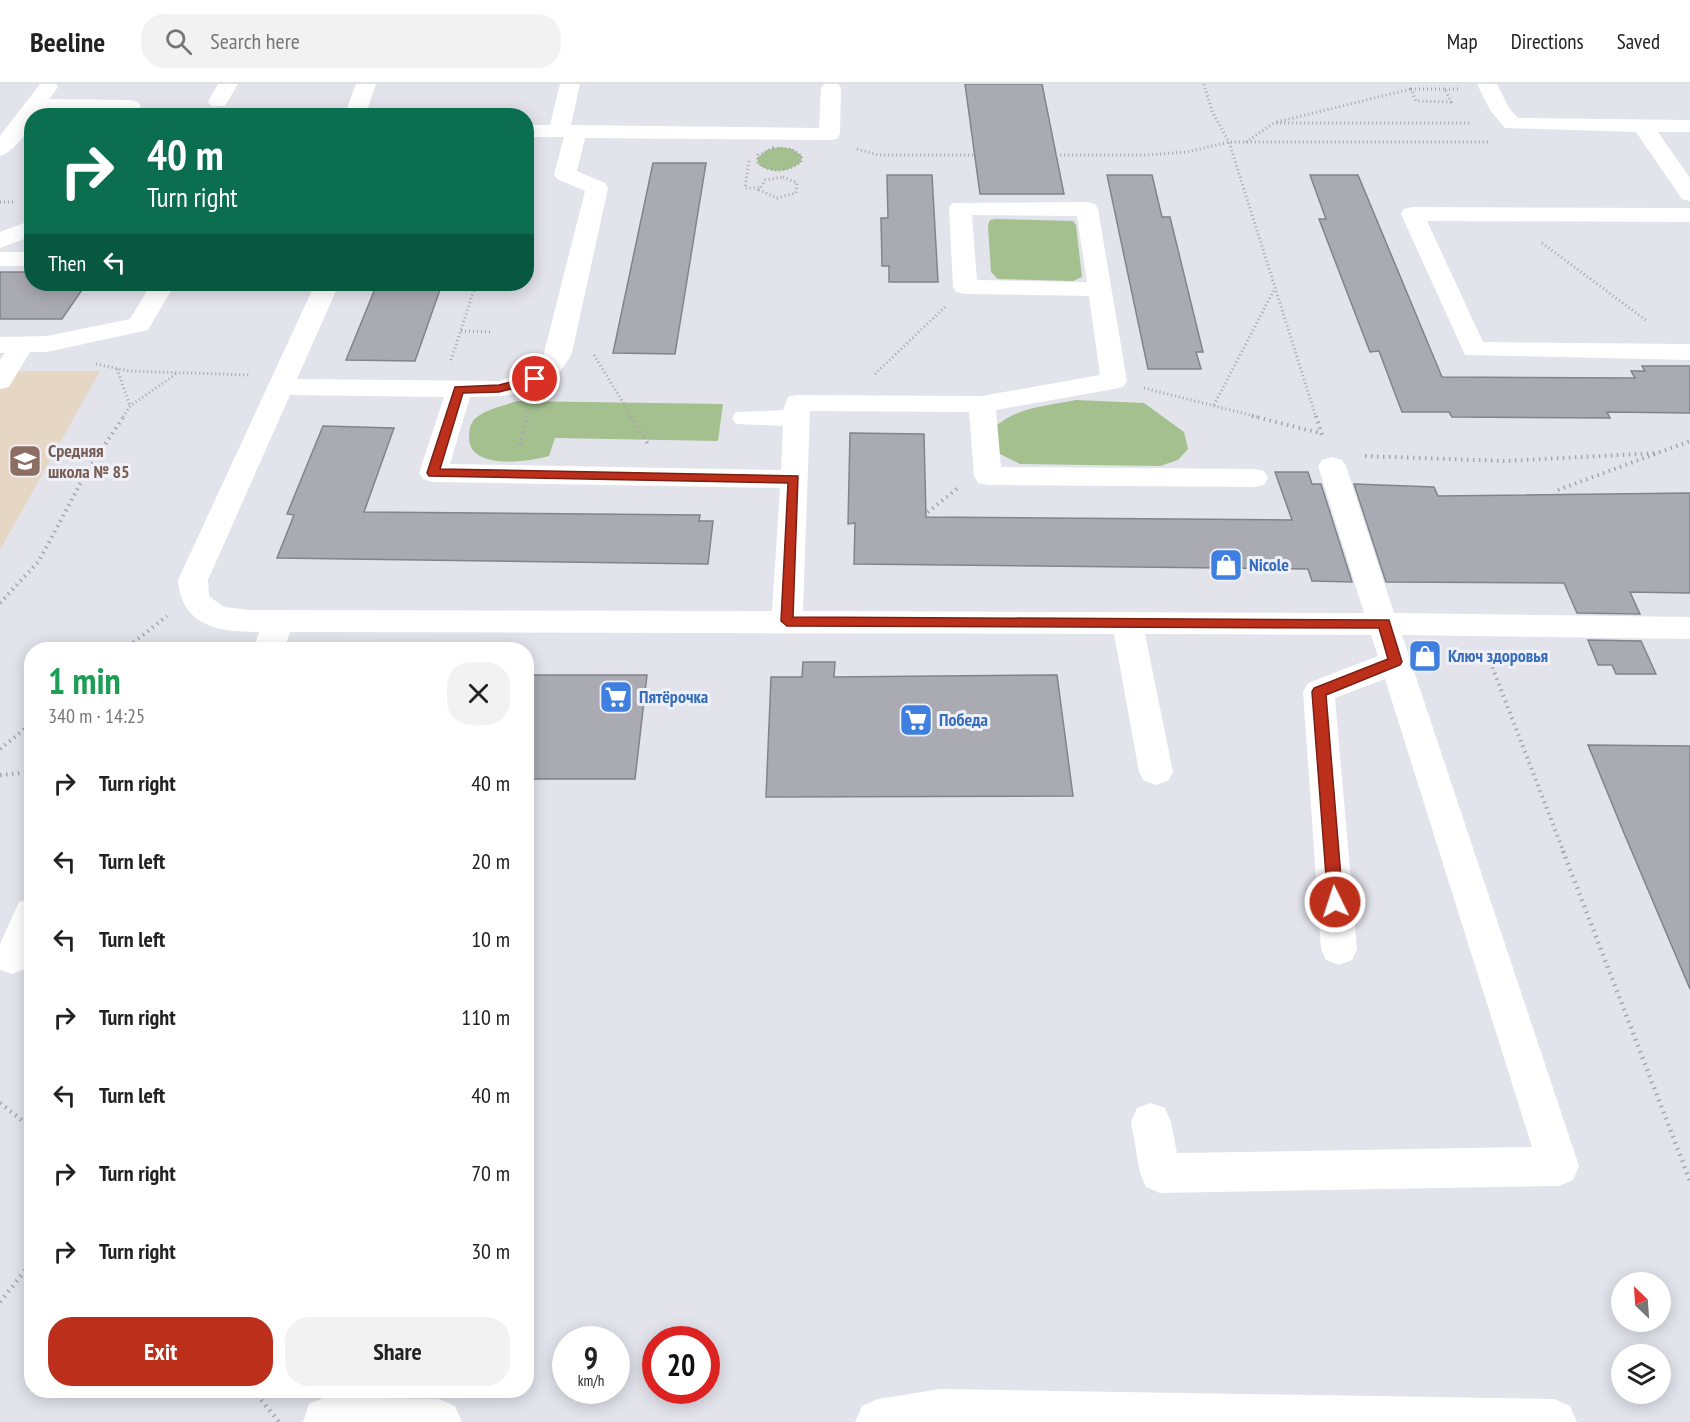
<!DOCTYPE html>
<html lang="en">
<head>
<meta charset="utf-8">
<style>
  :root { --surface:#fff; --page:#f2f2f2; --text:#222; --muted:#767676; --line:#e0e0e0; --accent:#bc2f1b }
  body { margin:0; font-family:"PT Sans Narrow",sans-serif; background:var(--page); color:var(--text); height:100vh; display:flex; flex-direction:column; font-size:22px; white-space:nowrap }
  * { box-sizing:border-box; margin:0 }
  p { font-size:20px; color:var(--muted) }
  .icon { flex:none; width:33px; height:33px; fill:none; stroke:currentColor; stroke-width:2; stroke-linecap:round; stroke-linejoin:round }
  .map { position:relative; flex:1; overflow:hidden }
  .details { position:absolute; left:24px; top:558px; width:510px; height:756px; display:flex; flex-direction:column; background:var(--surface); border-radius:24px; box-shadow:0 3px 15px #0003 }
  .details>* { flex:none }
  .hud { position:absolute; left:24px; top:24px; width:510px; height:183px; border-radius:24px; box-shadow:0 3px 15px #0003; background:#0b6e4f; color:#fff; overflow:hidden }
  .needle { width:39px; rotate:335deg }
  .controls { position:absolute; left:1611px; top:1188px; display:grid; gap:12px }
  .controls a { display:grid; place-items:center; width:60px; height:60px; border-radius:50%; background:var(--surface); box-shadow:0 3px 15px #0003; font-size:30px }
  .speed { position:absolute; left:552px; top:1242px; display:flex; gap:12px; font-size:30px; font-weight:700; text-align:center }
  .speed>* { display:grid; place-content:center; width:78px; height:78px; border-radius:50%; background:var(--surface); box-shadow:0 3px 15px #0003; line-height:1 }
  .speed small { font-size:15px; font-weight:400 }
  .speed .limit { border:9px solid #d22; background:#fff; color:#111 }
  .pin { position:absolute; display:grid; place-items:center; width:51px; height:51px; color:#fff; margin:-26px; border:3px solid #fff; border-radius:50%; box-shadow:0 2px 6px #0007 }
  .me { position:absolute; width:66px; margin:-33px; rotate:356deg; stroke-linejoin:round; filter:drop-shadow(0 0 4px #0008) }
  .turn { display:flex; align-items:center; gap:21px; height:126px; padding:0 24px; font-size:27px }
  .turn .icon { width:78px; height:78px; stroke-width:2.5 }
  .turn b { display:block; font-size:42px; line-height:51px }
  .then { display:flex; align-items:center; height:57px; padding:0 24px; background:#0003; gap:12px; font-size:22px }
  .round { display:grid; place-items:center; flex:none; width:63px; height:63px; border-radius:24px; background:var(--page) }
  .overview { display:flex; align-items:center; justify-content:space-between; height:102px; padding:0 24px }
  h1 { font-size:36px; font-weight:800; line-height:45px; color:#1e9e55 }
  .cta { display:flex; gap:12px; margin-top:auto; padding:12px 24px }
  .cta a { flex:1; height:69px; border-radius:24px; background:var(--accent); color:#fff; font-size:24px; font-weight:800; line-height:69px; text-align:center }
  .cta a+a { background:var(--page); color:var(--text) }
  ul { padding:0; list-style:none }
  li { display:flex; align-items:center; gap:18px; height:78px; padding:0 24px }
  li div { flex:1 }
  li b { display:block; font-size:22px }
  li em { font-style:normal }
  header { display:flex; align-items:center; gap:36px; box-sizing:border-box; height:84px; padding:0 30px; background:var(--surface); border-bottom:2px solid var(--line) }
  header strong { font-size:28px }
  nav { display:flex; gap:33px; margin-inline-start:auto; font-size:21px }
  .search { width:420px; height:54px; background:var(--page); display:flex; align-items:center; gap:15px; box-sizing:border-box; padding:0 21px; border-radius:24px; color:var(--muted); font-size:22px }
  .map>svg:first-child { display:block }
  .education { fill:#e6d7c4 }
  .green { fill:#a4c08f }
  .building { fill:#a9aab2; stroke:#83848b; stroke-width:1.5 }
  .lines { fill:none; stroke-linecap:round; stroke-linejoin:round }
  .path-far2 { stroke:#a6a7ad; stroke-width:3; stroke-dasharray:1 3; stroke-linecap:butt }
  .path-far1 { stroke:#a6a7ad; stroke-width:4; stroke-dasharray:1.5 4.5; stroke-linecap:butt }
  .path { stroke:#a6a7ad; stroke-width:4.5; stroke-dasharray:1.5 5; stroke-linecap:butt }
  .minor { fill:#fff; fill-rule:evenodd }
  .route { fill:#bc2f1b; stroke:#7a1f12; stroke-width:1.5 }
  .labels { text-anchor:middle; stroke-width:6; stroke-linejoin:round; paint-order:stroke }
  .education-label { font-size:18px; font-weight:bold; fill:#785e54; stroke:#eff0f8; text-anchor:start }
  .shop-label { font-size:18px; font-weight:bold; fill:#366cbe; stroke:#eff0f8; text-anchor:start }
</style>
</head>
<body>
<header>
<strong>Beeline</strong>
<div class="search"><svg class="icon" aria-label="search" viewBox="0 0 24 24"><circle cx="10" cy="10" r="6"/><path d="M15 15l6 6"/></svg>Search here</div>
<nav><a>Map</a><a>Directions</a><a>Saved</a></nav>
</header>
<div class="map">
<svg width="1690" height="1338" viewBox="0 0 1690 1338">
  <rect width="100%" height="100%" fill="#e2e3eb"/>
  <!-- education -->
  <polygon class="education" points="0,287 100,287 0,466"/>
  <!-- green -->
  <g class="green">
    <path d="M780 63 792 65 802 72 801 78C789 88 772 90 759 81L757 74 767 66Z"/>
    <polygon points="996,135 1073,137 1076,141 1082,193 1073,197 998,195 991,188 988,141 990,136"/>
    <path d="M1076 316 1144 319 1184 348 1188 365 1178 376 1160 382 1020 380 1000 370 995 363 994 344C1015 323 1048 322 1076 316Z"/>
    <path d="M516 317 723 320 718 357 555 354 549 372C528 378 469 386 469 354 469 346 470 338 477 333 487 325 504 322 516 317Z"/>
  </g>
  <!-- building -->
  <g class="building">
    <polygon points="965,0 1042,0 1064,110 980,110"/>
    <polygon points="653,79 706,79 675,270 613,269"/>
    <polygon points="887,91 932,91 938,198 889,198 889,182 882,182 881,134 888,134"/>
    <polygon points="1107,91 1152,91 1162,133 1170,133 1203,268 1196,268 1201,285 1148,285"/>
    <polygon points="1310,91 1358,91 1442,293 1635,294 1631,287 1645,287 1642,282 1690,282 1690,329 1607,328 1610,334 1452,333 1449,328 1402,328 1379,267 1370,268 1337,182 1319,135 1326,135"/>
    <polygon points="0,188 32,188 32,200 86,200 62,235 0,235"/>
    <polygon points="377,200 442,200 415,277 346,276"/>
    <polygon points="323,342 394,344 364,428 700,431 699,437 713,437 708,480 277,474 294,431 287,430"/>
    <polygon points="850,349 924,350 926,433 1292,436 1275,388 1308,388 1312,400 1321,400 1352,498 1312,497 1308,485 854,480 855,439 848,440"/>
    <polygon points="1354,400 1434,403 1438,412 1690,409 1690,509 1630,508 1640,530 1577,529 1564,499 1386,498"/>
    <polygon points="1588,556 1641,557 1656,590 1616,590 1612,581 1598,581"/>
    <polygon points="803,578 835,578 834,593 1057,591 1073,712 766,713 771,593 802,593"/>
    <polygon points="526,591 647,591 635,695 526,695"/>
    <polygon points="1588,661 1690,662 1690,905 1624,749"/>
  </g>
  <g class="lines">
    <!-- path-far2 -->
    <g class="path-far2">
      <polyline points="1204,0 1212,27 1229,58 1316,333"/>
      <polygon points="1411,5 1445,5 1451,18 1416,17"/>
      <polyline points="1445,5 1459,5"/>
      <polyline points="1277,38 1411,5"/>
      <polyline points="1246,58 1274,39 1472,39"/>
      <path d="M773 64 792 65 802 72 801 78C787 88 771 90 757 78L758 71Z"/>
      <polyline points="857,65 878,71 1146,71 1187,68 1229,58 1489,58"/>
      <polyline points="749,77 745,104 759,104"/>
      <polygon points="783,93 797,99 796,109 777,114 759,106 765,96"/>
      <polyline points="0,118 14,118"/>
      <polyline points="1542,159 1647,237"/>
      <polyline points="461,247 493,248"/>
      <polyline points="594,271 632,333"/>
      <polyline points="451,276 476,200"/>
      <polyline points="96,280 129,287 250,291"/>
      <polyline points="117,285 130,322"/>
      <polyline points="875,290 945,223"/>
      <polyline points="1144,304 1258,333"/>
      <polyline points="1214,321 1275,204"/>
      <polyline points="123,333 130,322 176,290"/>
      <polyline points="527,333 528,327"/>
    </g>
    <!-- path-far1 -->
    <g class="path-far1">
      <polyline points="631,332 649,362"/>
      <polyline points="1252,332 1320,349"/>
      <polyline points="1316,332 1323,354"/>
      <polyline points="520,361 527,332"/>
      <polyline points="1365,372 1504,377 1659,369"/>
      <polyline points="1558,406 1690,357"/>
      <polyline points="923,432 958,404"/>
      <polyline points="0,519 39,477 86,389 124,332"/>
      <polyline points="124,566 167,532"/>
      <polyline points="1488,572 1564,769"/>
      <polyline points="0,665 32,639"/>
      <polyline points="0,691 32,688"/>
    </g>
    <!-- path -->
    <g class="path">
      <polyline points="1563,767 1690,1097"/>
      <polyline points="0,1019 32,1044"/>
      <polyline points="0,1218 32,1178"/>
      <polyline points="253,1306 279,1338"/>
    </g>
    <!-- minor -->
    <g class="minor">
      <path d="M40 0H56L58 3 49 15 131 16 138 18 141 22 138 26 131 28 40 27 37 32H32C32 45 13 69 0 72V52Z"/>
      <polygon points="218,0 238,0 225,22 211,22 208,18"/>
      <polygon points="356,0 376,0 365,32 344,32"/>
      <path d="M560 0H580L571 41 819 44 821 4 824 0H838L841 4 840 50 837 55 829 56 585 54 577 87 605 99 608 104 572 269C552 310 512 313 470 313L450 380 781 386 783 342 736 340 732 334 736 328 783 326 788 313 797 311 982 312 1100 291 1089 212 965 210 956 208 953 203 949 124 952 119 1087 118 1095 120 1098 125 1127 297 1123 303 1114 305 996 326 1001 383 1254 385 1264 387 1268 394 1264 401 1254 403 988 401 978 399 974 392 969 328 810 327 803 527 1364 529 1318 382 1322 376 1332 373 1342 376 1346 382 1394 529 1690 533V555L1402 551 1579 1082 1573 1096 1559 1102 1160 1109 1146 1103 1140 1089 1131 1038 1137 1024 1151 1019 1165 1024 1171 1038 1177 1069 1532 1063 1385 595 1335 614 1357 865 1352 876 1339 881 1326 876 1321 865 1303 608 1308 599 1378 572 1371 551 1145 550 1173 688 1168 697 1156 701 1144 697 1139 688 1114 550 290 548 284 566H253L259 548C219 548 182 543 178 496L315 200H339L297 295 499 297 534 285 542 277 585 107 557 95 554 90 564 53H526V41H550ZM972 131 1077 132 1087 198 977 196ZM290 311 444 313 419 389 423 395 433 398 780 404 772 527 250 526 224 523 209 512 208 496Z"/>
      <polygon points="1477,0 1497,0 1509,24 1518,34 1690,36 1690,48 1658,48 1690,94 1690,117 1682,115 1636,48 1505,44 1490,26"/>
      <polygon points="1412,123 1690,124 1690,138 1427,137 1483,258 1690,260 1690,276 1465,271 1401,130 1404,125"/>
      <polygon points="32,136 32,152 0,164 0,148"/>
      <rect x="0" y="168" width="32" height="14"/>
      <polygon points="151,200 175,200 148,246 47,268 30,268 9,303 0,305 0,276 5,269 0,269 0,253 47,252 130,235"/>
      <polygon points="32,814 32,872 25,885 12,890 0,886 0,860 19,818"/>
      <polygon points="940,1305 1554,1315 1570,1322 1577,1338 855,1338 862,1322 878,1315"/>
      <polygon points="325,1313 439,1315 455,1322 462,1338 303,1338 309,1320"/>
    </g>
  </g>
  <!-- route -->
  <polygon class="route" points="535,292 539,293 539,298 499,308 463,309 440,385 798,392 793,533 1389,536 1402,578 1400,581 1326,611 1343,818 1341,823 1330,823 1328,818 1312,608 1314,604 1388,575 1379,544 787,542 781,537 788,399 429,392 427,389 455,303 499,301"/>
  <!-- icons -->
  <defs>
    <g id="school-square" transform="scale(1.725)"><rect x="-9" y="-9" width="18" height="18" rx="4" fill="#8d6e63" stroke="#eff0f8"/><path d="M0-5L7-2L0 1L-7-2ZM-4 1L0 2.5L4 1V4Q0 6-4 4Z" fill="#fff"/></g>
    <g id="shop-square" transform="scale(1.725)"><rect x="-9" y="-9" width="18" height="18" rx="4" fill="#3f7fe0" stroke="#eff0f8"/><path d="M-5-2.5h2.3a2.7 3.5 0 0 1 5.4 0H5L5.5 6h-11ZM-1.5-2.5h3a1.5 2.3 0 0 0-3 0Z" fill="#fff"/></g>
    <g id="supermarket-square" transform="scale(1.725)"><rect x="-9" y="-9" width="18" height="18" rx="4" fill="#3f7fe0" stroke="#eff0f8"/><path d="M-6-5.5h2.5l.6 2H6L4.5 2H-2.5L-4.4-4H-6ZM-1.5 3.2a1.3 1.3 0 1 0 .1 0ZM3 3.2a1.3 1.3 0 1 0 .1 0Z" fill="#fff"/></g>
  </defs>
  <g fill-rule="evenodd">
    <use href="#school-square" x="25" y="377"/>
    <use href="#shop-square" x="1226" y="481"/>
    <use href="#shop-square" x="1425" y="572"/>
    <use href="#supermarket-square" x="616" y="613"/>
    <use href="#supermarket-square" x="916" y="636"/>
  </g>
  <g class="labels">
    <!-- education labels -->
    <g class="education-label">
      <text x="48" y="373">Средняя<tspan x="48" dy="21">школа № 85</tspan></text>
    </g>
    <!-- shop labels -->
    <g class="shop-label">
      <text x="1249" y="487">Nicole</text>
      <text x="1448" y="578">Ключ здоровья</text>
      <text x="639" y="619">Пятёрочка</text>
      <text x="939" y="642">Победа</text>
    </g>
  </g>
</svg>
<div class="controls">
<a><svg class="needle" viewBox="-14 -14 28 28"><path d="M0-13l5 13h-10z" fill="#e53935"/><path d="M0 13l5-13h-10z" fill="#767676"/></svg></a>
<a><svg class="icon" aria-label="layers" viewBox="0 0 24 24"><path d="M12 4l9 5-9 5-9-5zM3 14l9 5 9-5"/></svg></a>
</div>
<div class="speed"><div>9<small>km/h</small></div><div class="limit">20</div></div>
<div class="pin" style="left:535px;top:295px;background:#d93025"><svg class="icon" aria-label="arrive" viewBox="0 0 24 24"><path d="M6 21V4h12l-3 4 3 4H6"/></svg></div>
<svg class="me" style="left:1335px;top:818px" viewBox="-20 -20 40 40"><circle r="17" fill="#bc2f1b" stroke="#fff" stroke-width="3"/><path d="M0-11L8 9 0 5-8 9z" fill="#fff"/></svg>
<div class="hud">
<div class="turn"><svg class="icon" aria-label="right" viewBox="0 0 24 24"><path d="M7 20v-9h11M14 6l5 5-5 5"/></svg><div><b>40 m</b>Turn right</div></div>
<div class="then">Then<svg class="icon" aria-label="left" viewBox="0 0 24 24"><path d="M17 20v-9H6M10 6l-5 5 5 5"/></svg></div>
</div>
<section class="details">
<div class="overview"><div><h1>1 min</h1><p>340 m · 14:25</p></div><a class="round"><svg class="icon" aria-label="close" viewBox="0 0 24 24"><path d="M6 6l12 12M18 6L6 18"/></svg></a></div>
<ul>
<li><svg class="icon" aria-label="right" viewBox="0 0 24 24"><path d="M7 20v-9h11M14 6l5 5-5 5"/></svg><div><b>Turn right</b></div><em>40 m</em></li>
<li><svg class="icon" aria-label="left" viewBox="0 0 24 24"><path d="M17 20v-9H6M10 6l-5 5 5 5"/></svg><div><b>Turn left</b></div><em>20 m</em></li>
<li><svg class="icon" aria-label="left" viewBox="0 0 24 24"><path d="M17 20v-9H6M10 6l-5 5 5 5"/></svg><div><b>Turn left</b></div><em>10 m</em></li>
<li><svg class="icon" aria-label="right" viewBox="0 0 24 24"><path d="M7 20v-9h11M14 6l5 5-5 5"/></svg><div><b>Turn right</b></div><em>110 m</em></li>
<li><svg class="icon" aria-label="left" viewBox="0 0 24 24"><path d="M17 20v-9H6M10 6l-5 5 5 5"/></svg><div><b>Turn left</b></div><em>40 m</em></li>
<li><svg class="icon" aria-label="right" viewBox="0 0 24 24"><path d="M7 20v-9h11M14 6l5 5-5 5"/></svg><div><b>Turn right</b></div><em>70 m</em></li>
<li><svg class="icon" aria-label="right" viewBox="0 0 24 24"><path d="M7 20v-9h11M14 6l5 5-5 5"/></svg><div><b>Turn right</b></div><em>30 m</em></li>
</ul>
<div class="cta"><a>Exit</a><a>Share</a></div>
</section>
</div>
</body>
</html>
